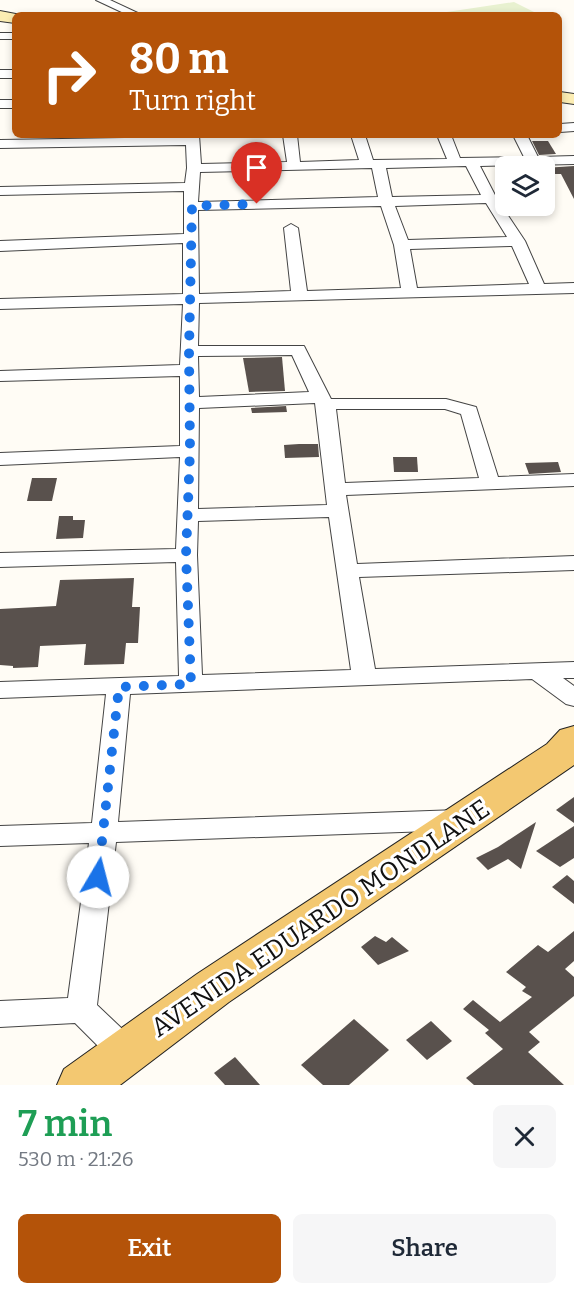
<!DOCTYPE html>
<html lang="en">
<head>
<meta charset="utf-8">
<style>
  :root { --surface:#fff; --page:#f6f6f7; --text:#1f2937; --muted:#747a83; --accent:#b45309 }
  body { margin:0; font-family:Bitter,serif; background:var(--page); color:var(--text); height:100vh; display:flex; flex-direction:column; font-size:22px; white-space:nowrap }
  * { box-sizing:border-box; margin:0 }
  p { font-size:20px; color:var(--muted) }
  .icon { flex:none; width:33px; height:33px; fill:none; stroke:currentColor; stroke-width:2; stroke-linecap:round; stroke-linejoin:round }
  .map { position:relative; height:1085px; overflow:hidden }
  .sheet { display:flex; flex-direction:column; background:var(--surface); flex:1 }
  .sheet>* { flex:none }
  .banner { position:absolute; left:12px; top:12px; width:550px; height:126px; border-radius:9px; box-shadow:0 3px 9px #0003; background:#b45309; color:#fff; overflow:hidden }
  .controls { position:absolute; left:495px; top:156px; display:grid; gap:12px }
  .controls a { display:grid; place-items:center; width:60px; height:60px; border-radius:9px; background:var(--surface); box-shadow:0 3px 9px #0003; font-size:30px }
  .pin { position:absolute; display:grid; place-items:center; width:51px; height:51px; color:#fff; margin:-62px -26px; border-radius:50% 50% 50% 0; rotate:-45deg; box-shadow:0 0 6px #0007 }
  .pin .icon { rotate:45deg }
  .me { position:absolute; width:66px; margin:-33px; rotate:8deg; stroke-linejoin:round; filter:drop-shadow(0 0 4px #0008) }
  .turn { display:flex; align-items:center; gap:21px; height:126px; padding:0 18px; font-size:27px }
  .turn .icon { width:78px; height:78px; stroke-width:2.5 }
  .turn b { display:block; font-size:42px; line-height:51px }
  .round { display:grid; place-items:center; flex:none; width:63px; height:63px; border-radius:9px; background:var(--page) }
  .overview { display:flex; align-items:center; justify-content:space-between; height:102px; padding:0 18px }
  h1 { font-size:36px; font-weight:600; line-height:45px; color:#1e9e55 }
  .cta { display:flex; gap:12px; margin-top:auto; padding:12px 18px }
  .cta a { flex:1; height:69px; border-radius:9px; background:var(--accent); color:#fff; font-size:24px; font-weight:600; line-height:69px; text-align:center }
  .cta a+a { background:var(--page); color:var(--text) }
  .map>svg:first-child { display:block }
  .pitch { fill:#e8f1d0 }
  .building { fill:#59514d }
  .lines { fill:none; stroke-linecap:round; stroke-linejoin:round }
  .street-casing { stroke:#444; stroke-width:2 }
  .secondary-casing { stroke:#333; stroke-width:2 }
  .primary-casing { stroke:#222; stroke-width:2 }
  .street { fill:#fff; fill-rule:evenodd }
  .secondary { fill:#fcedb3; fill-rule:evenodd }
  .primary { fill:#f3c871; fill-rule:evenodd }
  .route { stroke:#1a73e8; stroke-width:10; stroke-dasharray:0 18 }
  .labels { text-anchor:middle; stroke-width:6; stroke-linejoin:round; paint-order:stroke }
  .near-street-label { font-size:26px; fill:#111; stroke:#fff }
</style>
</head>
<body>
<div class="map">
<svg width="574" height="1085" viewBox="0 0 574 1085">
  <rect width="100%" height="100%" fill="#fffcf5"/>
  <!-- pitch -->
  <polygon class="pitch" points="514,2 540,15 427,15"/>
  <!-- building -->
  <g class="building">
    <polygon points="532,141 548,141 556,154 539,155"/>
    <polygon points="574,166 574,199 561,174 548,174 544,168"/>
    <polygon points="282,357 285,391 249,392 243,358"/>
    <polygon points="286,406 287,412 252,413 251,408"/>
    <polygon points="299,444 318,444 319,457 285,458 284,445"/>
    <polygon points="393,457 417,457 418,472 394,472"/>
    <polygon points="558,462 561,472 529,474 525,463"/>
    <polygon points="32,478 57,478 52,501 27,501"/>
    <polygon points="59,516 73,516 73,520 85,520 83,538 56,539"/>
    <polygon points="134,578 132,607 140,607 138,643 126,643 124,664 84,665 86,644 40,646 38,667 13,668 13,666 0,665 0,609 56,606 60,580"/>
    <polygon points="574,797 574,823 556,810"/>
    <polygon points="536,822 521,869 508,859 488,870 476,858 498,847"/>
    <polygon points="574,826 574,858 560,867 536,851"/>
    <polygon points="567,875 574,881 574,904 552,887"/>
    <polygon points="574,931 574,961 565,969 574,977 574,996 529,1032 540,1042 528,1052 564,1085 474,1085 466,1078 503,1049 485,1033 489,1030 463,1009 473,1000 500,1022 532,997 522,991 526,987 506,972 538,945 548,952"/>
    <polygon points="375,936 386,942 392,937 409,951 378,965 361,947"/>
    <polygon points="354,1019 389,1050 349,1085 323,1085 301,1065"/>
    <polygon points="431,1021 452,1041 427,1060 406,1040"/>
    <polygon points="235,1057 260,1085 225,1085 214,1073"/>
  </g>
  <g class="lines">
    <!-- street casing -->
    <g class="street-casing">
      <g id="street">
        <polygon points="96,0 110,0 142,15 128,15"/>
        <rect x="0" y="33" width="15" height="6"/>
        <rect x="0" y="70" width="15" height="8"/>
        <rect x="0" y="100" width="15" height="8"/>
        <polygon points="574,123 574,131 560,132 560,124"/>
        <path d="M185 135H199L201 164 287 162 283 135H297L300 162 359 160 351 135H365L373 160 447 159 437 135H451L460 158 524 157 513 135H527L538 157 574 156V164L480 166 497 199 525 241 544 284 574 283V293L199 303 198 346H304L331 399H446L476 407 498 477 574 474V486L346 495 357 564 574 556V570L359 577 375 669 574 662V678H563L574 686V706L566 704 532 679 130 694 118 822 458 810 467 813 471 820 467 827 458 830 116 842 97 1005 136 1042 140 1052 136 1062 125 1066 114 1062 75 1023 0 1027V1001L68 998 89 843 0 846V826L92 823 106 694 0 698V682L179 676 176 562 0 567V553L176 549 180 457 0 465V453L180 446V376L0 381V371L180 365 183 304 0 309V299L183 294V243L0 251V241L184 234V191L0 195V187L185 183 187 168 186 145 0 148V140L186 137ZM466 166 481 195 392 197 386 168ZM372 168 378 197 198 202 200 172ZM486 203 507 237 408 240 395 206ZM381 206 394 245 401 288 307 291 298 228 291 224 284 228 291 291 199 294 198 210ZM512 246 529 284 417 288 410 249ZM292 355 309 392 199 397 198 356ZM315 403 327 505 198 509 199 408ZM336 409H445L461 414 479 478 345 483ZM329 517 351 670 202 675 197 555 198 521Z"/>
      </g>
    </g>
    <!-- secondary casing -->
    <g class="secondary-casing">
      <g id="secondary">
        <polygon points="0,11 21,15 15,15 15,23 0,21"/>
        <polygon points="560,92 574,94 574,104 560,102"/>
      </g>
    </g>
    <!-- primary casing -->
    <g class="primary-casing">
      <polygon id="primary" points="574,726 574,765 229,1002 120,1085 57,1085 64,1069 197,974 547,744 560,730"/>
    </g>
    <!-- street -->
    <use href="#street" class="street"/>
    <!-- secondary -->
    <use href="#secondary" class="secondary"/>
    <!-- primary -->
    <use href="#primary" class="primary"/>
  </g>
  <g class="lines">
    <!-- route -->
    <polyline class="route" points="98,877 119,687 191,684 186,555 190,451 189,351 192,206 257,204"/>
  </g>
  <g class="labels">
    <!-- near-street labels -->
    <g class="near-street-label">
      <text transform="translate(320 918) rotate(-34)" y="9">AVENIDA EDUARDO MONDLANE</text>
    </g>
  </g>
</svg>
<div class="controls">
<a><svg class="icon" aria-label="layers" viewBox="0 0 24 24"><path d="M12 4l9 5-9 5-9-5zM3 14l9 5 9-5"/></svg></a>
</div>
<div class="pin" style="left:257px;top:204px;background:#d93025"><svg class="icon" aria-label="arrive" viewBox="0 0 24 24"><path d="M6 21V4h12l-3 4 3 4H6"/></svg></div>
<svg class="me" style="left:98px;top:877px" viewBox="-20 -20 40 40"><circle r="19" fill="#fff"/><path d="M0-13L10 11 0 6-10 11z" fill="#1a73e8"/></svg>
<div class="banner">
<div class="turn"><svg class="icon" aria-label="right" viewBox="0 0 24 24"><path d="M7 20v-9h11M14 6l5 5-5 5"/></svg><div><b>80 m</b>Turn right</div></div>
</div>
</div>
<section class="sheet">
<div class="overview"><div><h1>7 min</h1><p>530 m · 21:26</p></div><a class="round"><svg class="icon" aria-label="close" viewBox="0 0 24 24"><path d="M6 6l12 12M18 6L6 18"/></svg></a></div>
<div class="cta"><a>Exit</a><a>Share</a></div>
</section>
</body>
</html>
